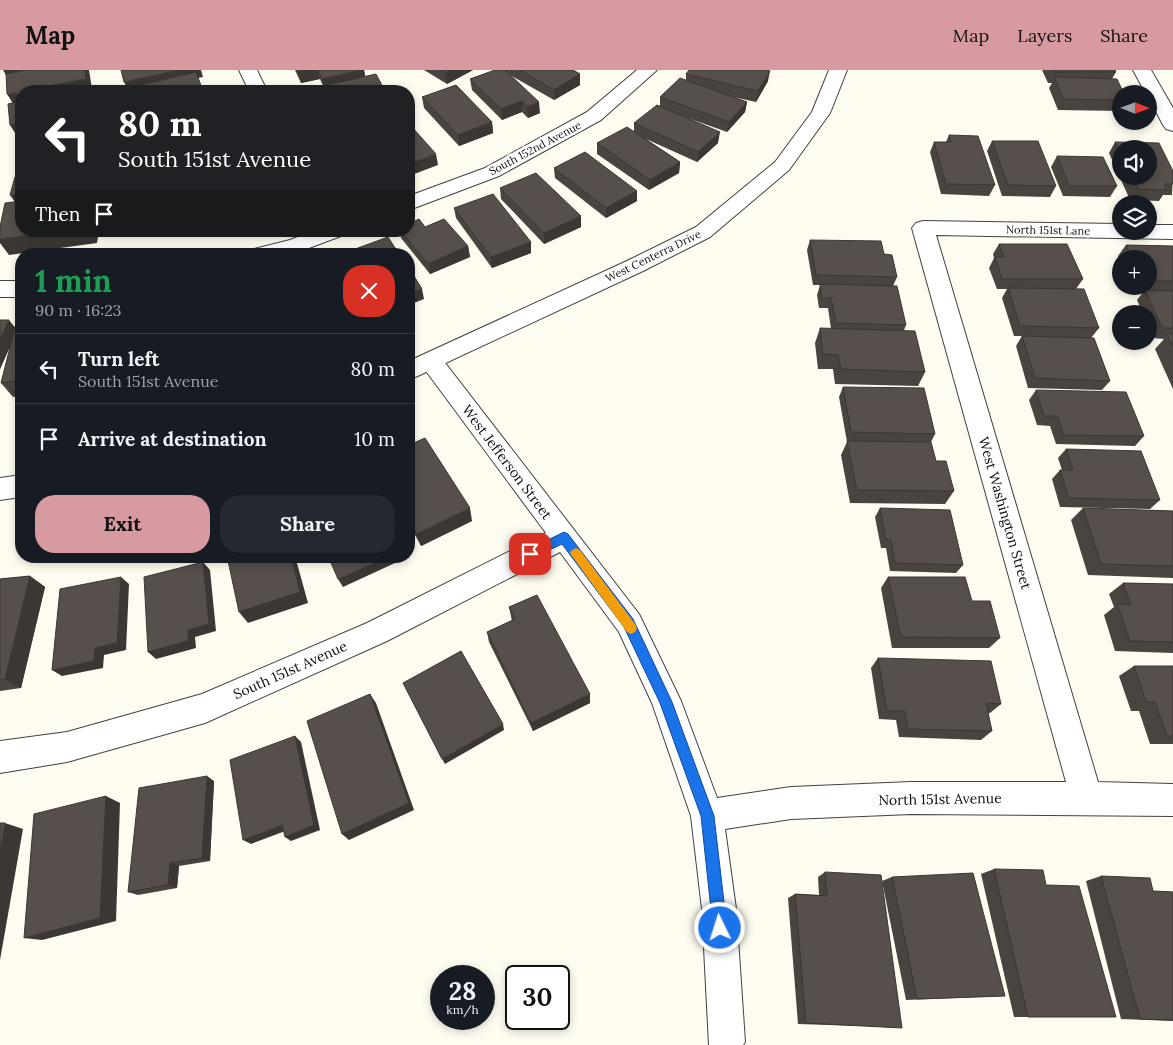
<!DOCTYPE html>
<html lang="en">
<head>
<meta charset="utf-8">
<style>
  :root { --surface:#171b24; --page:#242831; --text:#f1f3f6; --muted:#9ea1a6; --line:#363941; --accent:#d79aa1 }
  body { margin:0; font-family:Lora,serif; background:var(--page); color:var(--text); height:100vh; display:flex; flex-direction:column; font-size:19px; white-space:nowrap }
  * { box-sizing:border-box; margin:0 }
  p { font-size:16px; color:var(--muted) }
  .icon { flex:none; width:28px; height:28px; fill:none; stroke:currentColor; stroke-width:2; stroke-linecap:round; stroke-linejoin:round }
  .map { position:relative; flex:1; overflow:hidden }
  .sheet { position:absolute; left:15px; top:178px; width:400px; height:315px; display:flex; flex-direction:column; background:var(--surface); border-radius:20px; box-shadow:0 2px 8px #0003 }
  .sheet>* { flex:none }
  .hud { position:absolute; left:15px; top:15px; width:400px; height:152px; border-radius:20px; box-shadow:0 2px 8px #0003; background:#202124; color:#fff; overflow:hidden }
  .needle { width:32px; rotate:91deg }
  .controls { position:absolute; left:1112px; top:15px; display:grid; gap:10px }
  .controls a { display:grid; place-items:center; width:45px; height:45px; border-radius:50%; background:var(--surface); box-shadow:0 2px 8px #0003; font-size:25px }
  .speed { position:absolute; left:430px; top:895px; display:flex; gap:10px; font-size:25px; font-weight:700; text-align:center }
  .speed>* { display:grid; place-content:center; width:65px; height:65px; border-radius:50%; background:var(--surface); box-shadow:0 2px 8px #0003; line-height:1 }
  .speed small { font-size:12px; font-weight:400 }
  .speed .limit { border:2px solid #111; border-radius:8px; background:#fff; color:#111 }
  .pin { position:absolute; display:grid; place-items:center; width:42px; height:42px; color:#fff; margin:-21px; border-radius:10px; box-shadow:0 2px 8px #0006 }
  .me { position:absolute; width:55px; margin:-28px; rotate:356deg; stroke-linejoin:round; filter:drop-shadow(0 0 4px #0008) }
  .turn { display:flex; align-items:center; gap:18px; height:105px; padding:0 20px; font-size:22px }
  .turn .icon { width:65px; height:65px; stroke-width:2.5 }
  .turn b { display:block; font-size:35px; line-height:42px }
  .then { display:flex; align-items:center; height:48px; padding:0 20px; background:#0003; gap:10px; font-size:19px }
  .round { display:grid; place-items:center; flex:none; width:52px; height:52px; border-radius:20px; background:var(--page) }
  .head { display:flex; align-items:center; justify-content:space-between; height:85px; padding:0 20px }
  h1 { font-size:30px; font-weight:700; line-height:38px; color:#1e9e55 }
  .button { display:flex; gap:10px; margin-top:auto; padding:10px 20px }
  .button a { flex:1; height:58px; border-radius:20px; background:var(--accent); color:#111; font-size:20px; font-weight:700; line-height:58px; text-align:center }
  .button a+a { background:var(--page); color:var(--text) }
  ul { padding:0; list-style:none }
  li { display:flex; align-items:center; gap:15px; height:70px; padding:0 20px; border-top:1px solid var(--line) }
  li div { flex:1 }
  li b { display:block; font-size:19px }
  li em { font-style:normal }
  header { display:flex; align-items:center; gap:30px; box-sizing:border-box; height:70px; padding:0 25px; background:var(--accent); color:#111 }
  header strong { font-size:24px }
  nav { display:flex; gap:28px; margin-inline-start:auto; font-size:18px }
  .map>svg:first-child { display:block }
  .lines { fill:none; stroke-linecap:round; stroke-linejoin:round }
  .minor-casing { stroke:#414141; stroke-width:2 }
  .tertiary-casing { stroke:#414141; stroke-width:2 }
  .minor { fill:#fff; fill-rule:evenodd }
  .tertiary { fill:#fff; fill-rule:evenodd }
  .wall { fill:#4a4440; fill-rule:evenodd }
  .shaded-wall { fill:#3c3734 }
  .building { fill:#564f4b; stroke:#3c3734 }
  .route { fill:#1a73e8; stroke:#114b97 }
  .slow { fill:#f59e0b }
  .labels { text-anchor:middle; stroke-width:5; stroke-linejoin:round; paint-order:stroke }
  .far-street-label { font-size:11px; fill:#0e0e0e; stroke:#fff }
  .street-label { font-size:14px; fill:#0e0e0e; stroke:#fff }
</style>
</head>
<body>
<header>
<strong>Map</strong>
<nav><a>Map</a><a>Layers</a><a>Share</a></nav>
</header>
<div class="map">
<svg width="1173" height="975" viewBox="0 0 1173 975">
  <rect width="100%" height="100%" fill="#fefbf0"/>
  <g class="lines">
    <!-- minor casing -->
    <g class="minor-casing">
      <g id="minor">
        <polygon points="239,0 257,0 267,21 249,21"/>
        <polygon points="637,0 657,0 601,50 499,106 409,140 409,126 485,98 587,42"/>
        <polygon points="1133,0 1151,0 1173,38 1173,61 1166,59 1163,55 1149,28 1149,24 1146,24"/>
        <polygon points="923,151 1121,154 1121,161 1149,161 1149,155 1173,155 1173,169 936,165 1098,712 1173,714 1173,746 911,744 791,749 725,759 736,839 745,972 743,975 709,975 702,839 691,746 652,633 619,562 560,482 387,571 205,653 67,692 0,703 0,671 67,662 202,624 367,553 546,463 423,297 419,291 423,285 431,282 439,285 639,544 681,631 717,728 791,717 911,712 1066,712 912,158 916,153"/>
        <polygon points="313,161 344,161 341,166 293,184 251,184 254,179 290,170"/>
        <rect x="0" y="211" width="21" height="16"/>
      </g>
    </g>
    <!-- tertiary casing -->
    <g class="tertiary-casing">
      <g id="tertiary">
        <polygon points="829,0 847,0 830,43 789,100 710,167 643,201 409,310 409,291 627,191 696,157 775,92 812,42"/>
        <polygon points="21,405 21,427 0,430 0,408"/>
      </g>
    </g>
    <!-- minor -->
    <use href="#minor" class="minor"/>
    <!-- tertiary -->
    <use href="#tertiary" class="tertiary"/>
  </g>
  <!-- wall -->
  <g class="wall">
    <polygon points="295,0 364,0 365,6 323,16 320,9 301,13"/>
    <polygon points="424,0 473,0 447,14"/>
    <polygon points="495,0 573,0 580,4 580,15 554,30 510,5 540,43 528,48 522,42 502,50 472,20 470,9"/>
    <polygon points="1042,0 1115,0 1116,2 1112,9 1121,24 1121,41 1058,40 1049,18 1052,13 1048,13"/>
    <polygon points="686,4 768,11 756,32 733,27 747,32 745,42 727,62 685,47 718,73 697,92 646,69 680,92 679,103 649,120 597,84 597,73 634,61 634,53 660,36 660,27 686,10"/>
    <polygon points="422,27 492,52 493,63 459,76 424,38"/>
    <polygon points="949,65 995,115 989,126 941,124 930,82 934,72 946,72"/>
    <polygon points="992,71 1056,116 1050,127 1002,126 987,81"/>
    <path d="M1115 72 1173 101 1172 125H1163L1159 131 1130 130 1109 83ZM1121 79 1149 106H1121Z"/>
    <polygon points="1057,86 1117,116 1110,127 1063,126 1051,97"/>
    <polygon points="554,98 637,121 637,131 606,148 555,108"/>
    <polygon points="500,118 581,157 544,174 501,129"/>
    <polygon points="454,138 531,172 531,183 492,198 456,148"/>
    <polygon points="425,157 468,176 470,187 430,204 401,168 399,161 409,161"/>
    <polygon points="810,170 897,207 893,216 906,255 904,260 925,302 918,316 835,314 833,299 818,299 815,273 820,258 831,259 828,238 819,238 817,225 820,215 813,215 807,180"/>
    <polygon points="999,174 1083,209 1076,219 1099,258 1091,268 1110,311 1102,320 1028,318 1016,276 1022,266 1014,266 1002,228 1007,219 997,219 989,198 994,188 993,184"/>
    <polygon points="1126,175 1173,176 1173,319 1155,279 1164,269 1153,268 1149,257 1149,244 1143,244 1137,230 1144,221 1135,221 1132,216 1149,216 1149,189 1121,189 1121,192 1118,186"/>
    <polygon points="21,242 21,326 13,327 1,313 10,277 0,299 0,250 15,257"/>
    <polygon points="843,317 935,364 931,372 936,391 954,421 945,434 850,433 841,385 847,372 839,327"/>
    <polygon points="1036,320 1144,366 1135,376 1056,374 1050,356 1037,355 1029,330"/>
    <polygon points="409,375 472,451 421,476 409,454"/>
    <polygon points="1066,379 1160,430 1150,439 1060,437 1052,409 1060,400 1062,400 1058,388"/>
    <polygon points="880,438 963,495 956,503 890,501 886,478 881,478 875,447"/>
    <polygon points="1083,438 1173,441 1173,508 1088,505 1071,450"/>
    <polygon points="30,506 45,517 21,618 0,621 0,509"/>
    <polygon points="888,507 972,531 1000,568 989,578 892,578 881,518"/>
    <polygon points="1123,513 1173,514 1173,583 1115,581 1104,545 1114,537 1109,524"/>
    <polygon points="509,537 590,633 533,661 489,572 487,562 512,551"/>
    <polygon points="878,588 1001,634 990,643 988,643 992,661 981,670 899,667 896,650 879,649 871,598"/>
    <polygon points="1134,596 1173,596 1173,674 1150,674 1139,641 1131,641 1119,606"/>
    <polygon points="214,711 210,791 179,796 177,818 138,825 128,822"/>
    <polygon points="994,799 1046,815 1099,947 1014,947 981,804"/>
    <polygon points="825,802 891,957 798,954 788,828 795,824 819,825 818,807"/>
    <polygon points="1101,806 1153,821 1173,822 1173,951 1121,949 1086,811"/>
    <polygon points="892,807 1005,926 906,930 882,811"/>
  </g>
  <!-- shaded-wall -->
  <g class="shaded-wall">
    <polygon points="3,0 57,0 9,10"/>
    <polygon points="85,0 89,0 92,19 88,20 88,21 23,21"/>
    <polygon points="179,0 201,0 203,7 129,21 124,12"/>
    <polygon points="308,0 317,0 320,9 301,13 298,2"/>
    <polygon points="364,0 366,11 325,20 322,9"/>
    <polygon points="451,0 473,0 447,14 445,3"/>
    <polygon points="770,1 768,11 756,32 758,21"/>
    <polygon points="580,4 580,15 554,30 554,20"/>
    <polygon points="21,22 21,34 14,35 7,24"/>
    <polygon points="522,31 522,42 502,50 501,39"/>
    <polygon points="539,32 540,43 528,48 527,37"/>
    <polygon points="747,32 745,42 727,62 729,52"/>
    <polygon points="409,50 411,50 413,61 409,62"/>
    <polygon points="21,52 21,65 17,66 10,55"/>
    <polygon points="492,52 493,63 459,76 458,65"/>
    <polygon points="720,62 718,73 697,92 698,82"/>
    <polygon points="21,84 21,93 16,85"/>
    <polygon points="436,84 438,95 409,106 409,94"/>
    <polygon points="680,92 679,103 649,120 650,110"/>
    <polygon points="637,121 637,131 606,148 606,138"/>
    <polygon points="21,124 21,136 18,136 10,125"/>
    <polygon points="581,146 581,157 544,174 544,163"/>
    <polygon points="59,161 99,161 97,173 9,185 0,173 0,169"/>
    <polygon points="531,172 531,183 492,198 491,187"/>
    <polygon points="468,176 470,187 430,204 428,194"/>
    <polygon points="422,219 424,229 409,235 409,223"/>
    <polygon points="9,250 17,260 0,299 0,269"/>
    <polygon points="470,438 472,451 421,476 417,464"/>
    <polygon points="291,486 295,486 308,533 248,553 239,542"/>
    <polygon points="389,486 393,486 395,493 343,517 338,509"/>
    <polygon points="203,492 210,500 216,561 195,567 196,578 156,589 148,582 188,560"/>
    <polygon points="30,506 45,517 21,618 5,609"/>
    <polygon points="121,507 129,514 126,580 104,585 103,598 62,606 52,600 95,578"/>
    <polygon points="370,624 376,633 414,740 349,770 342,764"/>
    <polygon points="590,624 590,633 533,661 531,653"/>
    <polygon points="503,654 504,660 445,694 442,689"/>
    <polygon points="295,666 301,672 320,760 291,771 285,767"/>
    <polygon points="207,706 214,711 210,791 202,788"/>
    <polygon points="106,726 120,733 116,851 42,870 24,868"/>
    <polygon points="5,753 23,759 0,890 0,782"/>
    <polygon points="282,755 288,760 251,774 243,770"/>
    <polygon points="170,793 179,796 177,818 168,815"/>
  </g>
  <!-- building -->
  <g class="building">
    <polygon points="26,0 85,0 86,9 7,24 6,4"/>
    <polygon points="121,0 179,0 124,12"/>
    <polygon points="297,0 308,0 298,2"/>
    <polygon points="318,0 363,0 322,9"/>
    <polygon points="440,0 451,0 445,3"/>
    <polygon points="495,0 505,0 539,32 527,37 522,31 501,39 470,9"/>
    <polygon points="520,0 573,0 580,4 554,20"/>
    <polygon points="689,0 768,0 770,1 758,21 686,4"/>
    <polygon points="1053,0 1115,0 1116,2 1054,2"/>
    <polygon points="196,2 203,21 125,21 124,19"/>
    <polygon points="376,4 385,21 304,21 304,20"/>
    <polygon points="1054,7 1117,9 1124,24 1121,24 1121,30 1064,29"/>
    <polygon points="680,8 747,32 729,52 660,27"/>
    <polygon points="456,15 492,52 458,65 422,27"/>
    <polygon points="86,17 87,21 67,21"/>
    <polygon points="21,31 21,52 10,55 8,34"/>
    <polygon points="657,35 720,62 698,82 634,53"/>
    <polygon points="412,57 436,84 409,94 409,58"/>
    <polygon points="627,57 680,92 650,110 597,73"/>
    <polygon points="17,61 21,61 21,84 16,85"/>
    <polygon points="949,65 978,66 995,115 946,114 934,72 951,72"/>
    <polygon points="992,71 1038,71 1056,116 1008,115"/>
    <polygon points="1115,72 1159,73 1173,101 1173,114 1164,114 1167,120 1138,119 1131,106 1149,106 1149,79 1121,79 1121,85"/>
    <polygon points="585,82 637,121 606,138 554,98"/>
    <polygon points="1057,86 1103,87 1117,116 1069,116"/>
    <polygon points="536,103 581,146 544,163 500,118"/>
    <polygon points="21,106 21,124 10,125 15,107"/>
    <polygon points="493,124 531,172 491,187 454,138"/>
    <polygon points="21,131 21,161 59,161 0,169 0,157 5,133"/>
    <polygon points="419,149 425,157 444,149 468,176 428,194 401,161 409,161 409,154"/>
    <polygon points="388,167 399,184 348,184 347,182"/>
    <polygon points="810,170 881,171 884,184 892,185 897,207 816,205"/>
    <polygon points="999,174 1067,174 1083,209 1002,209 995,187 1004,187"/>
    <polygon points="1126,175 1173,176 1173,211 1149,211 1149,189 1132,189"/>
    <polygon points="409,198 422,219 409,223"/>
    <polygon points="820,214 897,216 906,255 836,253 831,228 822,228"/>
    <polygon points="1008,218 1084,219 1099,258 1020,256"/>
    <polygon points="1145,220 1173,221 1173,258 1162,258"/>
    <polygon points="19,242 21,242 21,310 1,313"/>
    <polygon points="0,250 9,250 0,269"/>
    <polygon points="820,258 915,261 925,302 841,299 838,285 823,284"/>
    <polygon points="1167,264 1173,264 1173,276"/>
    <polygon points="1022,266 1094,268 1110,311 1035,308"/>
    <polygon points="843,317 924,318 935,364 851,362"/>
    <polygon points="1036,320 1126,322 1144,366 1064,365 1057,346 1044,346"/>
    <polygon points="425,368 470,438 417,464 409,449 409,375"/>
    <polygon points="847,371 931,372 936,391 946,391 954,421 857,420"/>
    <polygon points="1066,379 1141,381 1160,430 1069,428 1060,400 1073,400"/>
    <polygon points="880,438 950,440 963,495 895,493 891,470 886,470"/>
    <polygon points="1083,438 1173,441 1173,496 1101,494"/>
    <polygon points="227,486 291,486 300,522 239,542"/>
    <polygon points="328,486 389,486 338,509"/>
    <polygon points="203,492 209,554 188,560 188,571 148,582 144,507"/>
    <polygon points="30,506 5,609 0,610 0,509"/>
    <polygon points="121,507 117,573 95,578 94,591 52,600 60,519"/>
    <polygon points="888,507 965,507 972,531 990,531 1000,568 901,567"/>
    <polygon points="1123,513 1173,514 1173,572 1130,571 1117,534 1131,535"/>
    <polygon points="537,525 590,624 531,653 487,562 515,549 509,537"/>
    <polygon points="461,581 503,654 442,689 403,613"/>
    <polygon points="878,588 991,591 1001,634 986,633 992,661 908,659 905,641 887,641"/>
    <polygon points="1134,596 1173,596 1173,666 1167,666 1155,632 1146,632"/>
    <polygon points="370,624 409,733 342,764 307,651"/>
    <polygon points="295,666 314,755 285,767 282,755 243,770 230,690"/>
    <polygon points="207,706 202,788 170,793 168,815 128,822 139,718"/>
    <polygon points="106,726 100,848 24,868 34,744"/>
    <polygon points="0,753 5,753 0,782"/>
    <polygon points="994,799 1043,800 1046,815 1079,816 1116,947 1028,947"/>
    <polygon points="825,802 881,805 902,958 806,953 795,824 827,826"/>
    <polygon points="973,803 1005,926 917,929 892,807"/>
    <polygon points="1101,806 1150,808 1153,821 1173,822 1173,950 1140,949"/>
  </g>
  <!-- route -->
  <polygon class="route" points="564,462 568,464 633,549 672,632 714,746 727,858 725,863 720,865 715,863 713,858 701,746 660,633 624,557 562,474 530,489 526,488 524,484 526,481"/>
  <!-- slow -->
  <polygon class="slow" points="576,478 580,480 635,554 637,558 635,562 631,564 627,562 572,486 570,483 572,480"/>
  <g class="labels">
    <!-- far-street labels -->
    <g class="far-street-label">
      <text transform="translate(535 78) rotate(-28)" y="4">South 152nd Avenue</text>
      <text transform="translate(1048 160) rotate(1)" y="4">North 151st Lane</text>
      <text transform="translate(653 186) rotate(-26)" y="4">West Centerra Drive</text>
    </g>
    <!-- street labels -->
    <g class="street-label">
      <text transform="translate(507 392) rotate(53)" y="5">West Jefferson Street</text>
      <text transform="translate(1005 443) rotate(74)" y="5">West Washington Street</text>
      <text transform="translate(290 600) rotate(-24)" y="5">South 151st Avenue</text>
      <text transform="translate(940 729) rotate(-1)" y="5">North 151st Avenue</text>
    </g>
  </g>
</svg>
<div class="controls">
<a><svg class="needle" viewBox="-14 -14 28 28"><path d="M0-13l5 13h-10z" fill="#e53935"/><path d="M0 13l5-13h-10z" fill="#9ea1a6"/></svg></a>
<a><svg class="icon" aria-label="sound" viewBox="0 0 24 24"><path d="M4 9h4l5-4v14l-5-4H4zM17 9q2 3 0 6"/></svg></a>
<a><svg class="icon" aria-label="layers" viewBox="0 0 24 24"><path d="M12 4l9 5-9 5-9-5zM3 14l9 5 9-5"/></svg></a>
<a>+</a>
<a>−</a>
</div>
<div class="speed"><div>28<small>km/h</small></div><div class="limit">30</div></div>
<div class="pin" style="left:530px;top:484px;background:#d93025"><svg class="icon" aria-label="arrive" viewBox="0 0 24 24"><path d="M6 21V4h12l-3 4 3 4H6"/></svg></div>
<svg class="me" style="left:720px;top:858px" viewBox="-20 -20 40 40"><circle r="17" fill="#1a73e8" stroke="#fff" stroke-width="3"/><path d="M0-11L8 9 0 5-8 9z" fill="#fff"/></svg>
<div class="hud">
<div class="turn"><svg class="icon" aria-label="left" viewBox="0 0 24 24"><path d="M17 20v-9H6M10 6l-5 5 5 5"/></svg><div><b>80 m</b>South 151st Avenue</div></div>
<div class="then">Then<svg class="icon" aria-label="arrive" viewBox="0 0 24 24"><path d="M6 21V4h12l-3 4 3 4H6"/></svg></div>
</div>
<section class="sheet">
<div class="head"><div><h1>1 min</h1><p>90 m · 16:23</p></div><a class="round" style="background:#d93025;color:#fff"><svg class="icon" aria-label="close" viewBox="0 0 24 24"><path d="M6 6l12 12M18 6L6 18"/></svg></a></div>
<ul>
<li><svg class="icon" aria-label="left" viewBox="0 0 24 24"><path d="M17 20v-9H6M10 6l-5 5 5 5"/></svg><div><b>Turn left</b><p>South 151st Avenue</p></div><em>80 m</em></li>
<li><svg class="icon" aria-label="arrive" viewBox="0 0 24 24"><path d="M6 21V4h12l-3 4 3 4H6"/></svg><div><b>Arrive at destination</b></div><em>10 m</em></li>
</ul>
<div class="button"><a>Exit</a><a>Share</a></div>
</section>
</div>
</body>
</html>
